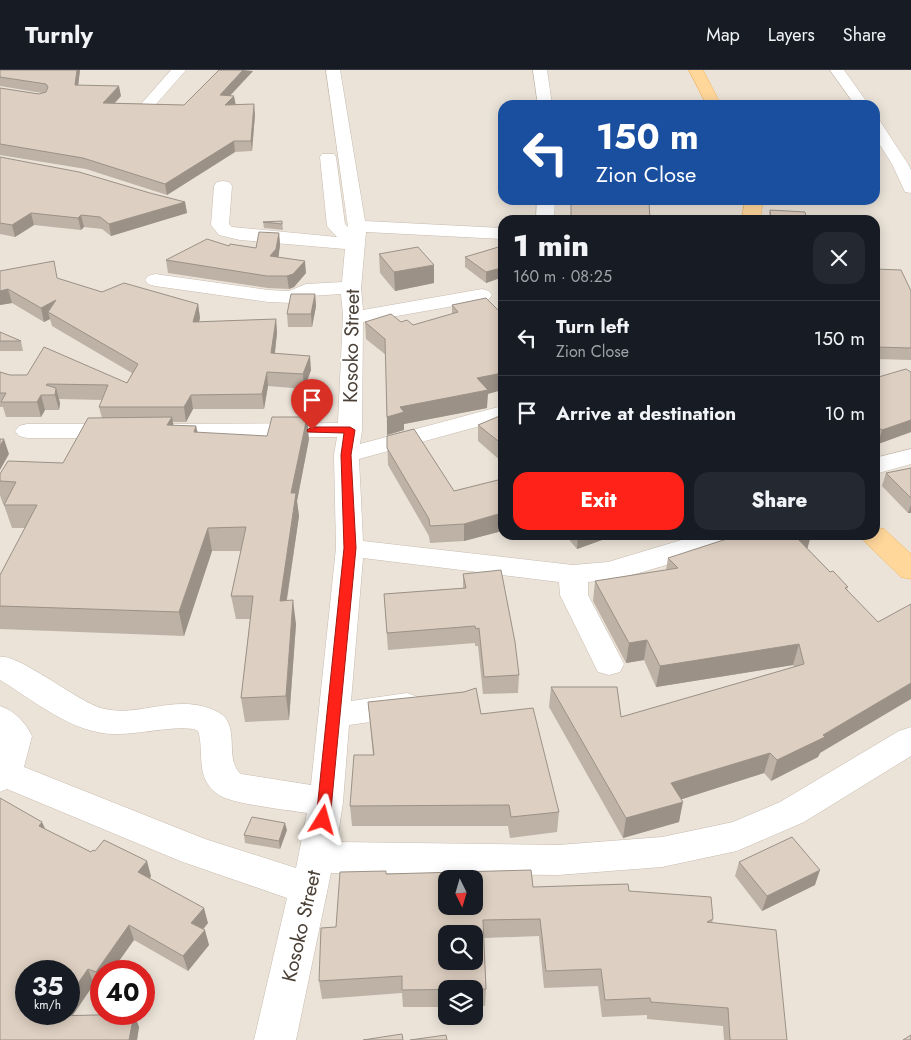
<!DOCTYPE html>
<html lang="en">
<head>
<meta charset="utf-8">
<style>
  :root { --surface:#171b24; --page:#242831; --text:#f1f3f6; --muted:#9ea1a6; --line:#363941; --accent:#ff2219 }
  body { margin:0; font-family:Jost,sans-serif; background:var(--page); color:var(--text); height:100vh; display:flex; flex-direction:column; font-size:19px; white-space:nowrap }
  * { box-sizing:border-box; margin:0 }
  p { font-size:16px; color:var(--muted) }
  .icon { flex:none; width:28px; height:28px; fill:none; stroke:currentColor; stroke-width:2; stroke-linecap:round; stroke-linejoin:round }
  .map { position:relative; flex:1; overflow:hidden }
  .details { position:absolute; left:498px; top:145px; width:382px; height:325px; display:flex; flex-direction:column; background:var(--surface); border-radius:15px; box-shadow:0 2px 12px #0003 }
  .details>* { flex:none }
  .hud { position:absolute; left:498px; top:30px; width:382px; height:105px; border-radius:15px; box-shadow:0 2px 12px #0003; background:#1a4fa0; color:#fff; overflow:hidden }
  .needle { width:32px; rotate:175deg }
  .controls { position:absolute; left:438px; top:800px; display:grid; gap:10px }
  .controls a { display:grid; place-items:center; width:45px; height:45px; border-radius:10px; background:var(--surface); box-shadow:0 2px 12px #0003; font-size:25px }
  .speed { position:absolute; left:15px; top:890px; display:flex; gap:10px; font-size:25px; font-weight:700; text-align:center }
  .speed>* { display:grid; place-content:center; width:65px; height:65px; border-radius:50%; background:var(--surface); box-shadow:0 2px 12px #0003; line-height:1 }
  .speed small { font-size:12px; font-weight:400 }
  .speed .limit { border:8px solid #d22; background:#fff; color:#111 }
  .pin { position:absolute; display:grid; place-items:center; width:42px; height:42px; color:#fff; margin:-51px -21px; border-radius:50% 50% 50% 0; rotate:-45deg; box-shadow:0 0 5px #0007 }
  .pin .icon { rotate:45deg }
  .me { position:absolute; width:55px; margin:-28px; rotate:8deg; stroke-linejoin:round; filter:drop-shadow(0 0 4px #0008) }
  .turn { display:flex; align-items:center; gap:18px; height:105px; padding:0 15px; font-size:22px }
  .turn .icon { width:65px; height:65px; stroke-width:2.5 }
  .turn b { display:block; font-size:35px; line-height:42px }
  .round { display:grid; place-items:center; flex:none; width:52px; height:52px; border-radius:15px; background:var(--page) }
  .overview { display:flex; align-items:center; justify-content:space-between; height:85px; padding:0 15px }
  h1 { font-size:30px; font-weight:800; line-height:38px }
  .action { display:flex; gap:10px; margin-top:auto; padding:10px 15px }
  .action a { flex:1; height:58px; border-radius:15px; background:var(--accent); color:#fff; font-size:20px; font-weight:800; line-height:58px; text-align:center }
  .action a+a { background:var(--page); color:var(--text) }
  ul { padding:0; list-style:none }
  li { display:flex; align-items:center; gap:15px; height:75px; padding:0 15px; border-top:1px solid var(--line) }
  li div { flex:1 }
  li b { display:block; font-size:19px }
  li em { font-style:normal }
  header { display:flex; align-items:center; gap:30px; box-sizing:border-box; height:70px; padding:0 25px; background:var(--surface); border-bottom:1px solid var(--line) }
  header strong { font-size:24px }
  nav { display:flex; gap:28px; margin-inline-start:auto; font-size:18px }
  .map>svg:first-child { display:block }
  .residential { fill:#ebe3d8; fill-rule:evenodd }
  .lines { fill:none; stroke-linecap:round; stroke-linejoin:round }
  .minor-casing { stroke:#c7bbae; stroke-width:1 }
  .major-casing { stroke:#f2b55d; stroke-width:1 }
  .minor { fill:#fff; fill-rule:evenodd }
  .major { fill:#ffd79b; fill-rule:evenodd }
  .wall { fill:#beb2a6 }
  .shaded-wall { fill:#9b9187 }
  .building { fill:#ddcfc1; stroke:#9b9187; fill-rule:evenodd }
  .route { fill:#ff2219; stroke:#a61610 }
  .labels { text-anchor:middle; stroke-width:4; stroke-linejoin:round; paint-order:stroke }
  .street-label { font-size:20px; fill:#4c4137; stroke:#fff }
</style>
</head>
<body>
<header>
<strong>Turnly</strong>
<nav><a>Map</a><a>Layers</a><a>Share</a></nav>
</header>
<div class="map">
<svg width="911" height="970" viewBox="0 0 911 970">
  <rect width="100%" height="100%" fill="#f7f2ea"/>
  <!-- residential -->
  <path class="residential" d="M0 0H911V970H0ZM502 35H875V130H502ZM502 150H875V465H502ZM446 809H474V836H446ZM446 864H474V891H446ZM26 901H69V944H26ZM101 901H144V944H101ZM446 919H474V946H446Z"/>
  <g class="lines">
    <!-- minor casing -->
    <g class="minor-casing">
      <g id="minor">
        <polygon points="171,0 186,0 151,40 141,40 139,37 141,34"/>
        <path d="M326 0H340L365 151 502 158V169L366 162 361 218 363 240 482 219 489 221 492 225 489 229 482 231 363 252 362 360 360 374 502 336V350L359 389 363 471 573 495 608 492 698 465H740L737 471C688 487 638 508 588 512V525L624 594 620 602 609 605 598 602 594 594 560 525 559 512 363 488 351 631 407 623 418 627 423 635 418 643 407 647 349 655 343 732 337 772 558 775 662 767 733 752 780 732 899 661 911 657V686L804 752 737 781 662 797 558 805 331 803 296 970H254L287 828 180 791 7 719 0 722V636C15 641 25 652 32 666L24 697 205 769 296 798 307 743C288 740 232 734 219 725 195 709 204 686 199 664 198 660 198 661 194 659 169 656 143 664 117 664 74 665 35 631 0 610V587C17 583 77 631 101 638 139 649 178 621 218 642 242 655 223 689 241 704L311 715 336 478 334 385 337 367 161 368 153 366 149 361 153 356 161 354 338 353 343 245 341 224 310 226 293 233 268 232 155 216 148 214 145 210 148 206 155 204 268 220 289 221 306 214 342 212 345 179 240 170 219 165 211 155 214 116 217 112 223 111 229 112 232 116 229 154 232 157 337 167 327 156 320 87 322 84H334L336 87 345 154 348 157Z"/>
        <polygon points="533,0 547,0 552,35 538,35"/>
        <polygon points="830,0 844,0 869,35 855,35"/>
        <polygon points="875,49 880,51 908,94 911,100 911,123 905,122 892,94 875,67"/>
        <polygon points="537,130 555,130 554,150 536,150"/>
        <polygon points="27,354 118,354 126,356 130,361 126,366 118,368 27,368 19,366 15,361 19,356"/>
        <polygon points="911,379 911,394 875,404 875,388"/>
      </g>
    </g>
    <!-- major casing -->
    <g class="major-casing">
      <g id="major">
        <polygon points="689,0 703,0 721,35 707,35"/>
        <polygon points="745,130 763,130 760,150 742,150"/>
        <polygon points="875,457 884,459 911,484 911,509 901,507 864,471 861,465 875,465"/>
      </g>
    </g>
    <!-- minor -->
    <use href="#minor" class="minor"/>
    <!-- major -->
    <use href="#major" class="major"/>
  </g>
  <!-- wall -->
  <g class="wall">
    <polygon points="0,0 80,0 78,15 121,26 115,33 184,35 253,1 230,26 235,34 255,44 252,81 235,82 167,125 86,99 0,85 0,18 39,24 42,23 0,16"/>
    <polygon points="0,87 185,132 187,143 111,166 102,159 84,157 81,160 34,155 15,167 0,164"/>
    <polygon points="770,140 806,147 812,150 768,150"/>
    <polygon points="282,151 283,160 264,158 263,152"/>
    <polygon points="279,163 280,175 278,187 306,203 294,217 289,219 268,218 168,203 166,190 229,176 256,178"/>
    <polygon points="502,176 502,210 500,208 486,213 465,197 465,187"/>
    <polygon points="379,184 434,213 395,221 380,203"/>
    <polygon points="875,199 911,221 911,290 875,289"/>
    <polygon points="0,201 58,209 102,222 198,234 200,248 199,252 276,249 277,263 275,283 311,300 304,319 268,316 264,339 193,339 186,352 173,352 173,355 196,356 198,363 309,369 297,431 299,446 287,530 296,554 289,650 245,652 241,628 250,549 236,549 231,526 241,481 212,481 184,566 0,559 0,505 25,458 12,458 4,435 4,434 3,434 0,425 0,404 63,393 102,348 99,337 102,330 59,329 60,333 59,340 45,340 41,347 6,347 3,337 0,337 0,302 10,305 127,313 132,303 52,256 50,249 44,252 12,233 0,235"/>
    <polygon points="315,224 316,236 312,257 288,257 287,244"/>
    <polygon points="486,228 487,338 404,354 404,360 387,365 386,285 366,269 365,252 401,252 413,255 452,244 452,235"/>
    <polygon points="0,262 21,271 23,281 0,281"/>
    <polygon points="911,302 911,362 878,374 875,372 875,308"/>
    <polygon points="502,345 502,392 478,371 478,355"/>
    <polygon points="387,366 454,421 502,409 502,461 464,471 430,473 429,466 388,395"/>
    <polygon points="911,398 911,443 908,443 882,416 886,403"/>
    <polygon points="565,465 616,465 577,479"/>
    <polygon points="739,465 811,465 807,478 848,520 820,683 818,687 771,711 764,703 681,729 679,752 623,768 549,637 551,617 621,647 794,597 793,595 656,617 644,590 626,593 593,531 595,511 666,500 668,488"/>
    <polygon points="463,504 519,605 518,623 483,624 478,576 475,576 475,573 388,580 384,524 463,518"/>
    <polygon points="368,632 481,644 559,742 557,762 510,768 508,756 352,756 350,736 373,685"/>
    <polygon points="45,759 91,782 151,806 150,809 208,853 203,859 209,875 188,901 134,870 101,901 101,916 94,914 72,946 134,944 139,957 137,970 0,970"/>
    <polygon points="287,760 280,779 245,773 244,765"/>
    <polygon points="739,792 815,815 762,841 735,806"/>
    <polygon points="386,804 533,817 629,821 713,849 712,853 787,970 724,970 723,956 647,949 647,945 602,947 598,916 544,918 539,866 484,868 486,919 485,936 474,936 474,919 446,919 446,937 403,937 402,923 322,929 319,911 336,857"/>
  </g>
  <!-- shaded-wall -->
  <g class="shaded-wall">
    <polygon points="77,0 80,0 77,25 75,15"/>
    <polygon points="243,0 253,1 221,35 220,25"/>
    <polygon points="119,16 121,26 105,43 103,33"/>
    <polygon points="234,26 236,36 225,35"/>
    <polygon points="254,34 255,44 252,81 251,71"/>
    <polygon points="234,71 235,82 167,125 165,114"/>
    <polygon points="185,132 187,143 111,166 109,154"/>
    <polygon points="31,143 34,155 15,167 12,155"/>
    <polygon points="81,145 84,157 81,160 78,148"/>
    <polygon points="279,163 280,175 278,191 270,186"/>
    <polygon points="305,191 306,203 294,217 289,219 287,206"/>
    <polygon points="434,195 434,213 395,221 394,202"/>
    <polygon points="501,198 500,208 486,213 486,202"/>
    <polygon points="8,219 12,233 0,235 0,221"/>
    <polygon points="315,224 316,236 312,257 311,244"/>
    <polygon points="56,230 48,242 50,249 44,252 41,238"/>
    <polygon points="198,234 200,248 195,266 193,252"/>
    <polygon points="276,249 277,263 273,298 271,283"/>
    <polygon points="310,286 311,300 304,319 303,304"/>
    <polygon points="267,302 268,316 264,339 262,324"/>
    <polygon points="502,303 502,320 488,324 487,338 404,354 404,360 387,365 387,347 400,337 477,308"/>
    <polygon points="56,318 60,333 59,340 55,325"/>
    <polygon points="41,325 45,340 41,347 37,332"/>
    <polygon points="191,325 193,339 186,352 184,337"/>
    <polygon points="172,347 176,369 167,355"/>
    <polygon points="307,347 309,369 297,431 299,446 283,554 280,531 291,423"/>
    <polygon points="911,350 911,362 878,374 882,360"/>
    <polygon points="196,356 200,378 194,362"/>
    <polygon points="4,369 9,384 0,400 0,376"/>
    <polygon points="911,435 911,443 908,443"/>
    <polygon points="502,443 502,461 464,471 464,454"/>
    <polygon points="208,458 212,481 184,566 179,542"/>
    <polygon points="578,465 616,465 577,479"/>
    <polygon points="803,465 811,465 806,484 795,466"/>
    <polygon points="293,530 296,554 289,650 286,626"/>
    <polygon points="647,570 644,590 626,593 629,573"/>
    <polygon points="799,574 793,595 656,617 660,596"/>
    <polygon points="911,613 911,629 820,683 818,687 771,711 777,690 823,665"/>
    <polygon points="770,683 764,703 667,734 671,713"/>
    <polygon points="683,732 679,752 623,768 626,748"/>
    <polygon points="42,752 49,767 39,756"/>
    <polygon points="285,753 287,760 280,779 279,771"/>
    <polygon points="147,791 151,806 143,817 138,802"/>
    <polygon points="820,800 815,815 762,841 767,826"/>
    <polygon points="204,838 208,853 196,868 191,853"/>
    <polygon points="129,855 134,870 112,901 101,901 101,915 96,902"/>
    <polygon points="205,860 209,875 188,901 183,886"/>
    <polygon points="88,899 94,914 62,961 55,946 57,944 69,944 69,926"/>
    <polygon points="134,944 139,957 137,970 129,970"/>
  </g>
  <!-- building -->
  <g class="building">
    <polygon points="0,0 77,0 75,15 119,16 103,33 184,35 219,0 243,0 220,25 234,26 225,35 254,34 251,71 234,71 165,114 83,88 0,74 0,18 39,24 46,22 48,17 46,14 0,7"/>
    <polygon points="0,87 79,102 150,123 185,132 109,154 100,147 81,145 78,148 31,143 12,155 0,153"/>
    <polygon points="571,131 622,133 622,131 649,132 650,150 571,150"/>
    <polygon points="770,140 805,142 806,147 811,147 812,150 771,150"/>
    <polygon points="282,151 282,154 263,152"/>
    <polygon points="259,162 279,163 276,179 270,186 305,191 293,204 287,206 267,206 166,190 207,169 229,176 230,174 256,178"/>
    <polygon points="502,176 502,199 501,198 486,202 465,187"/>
    <polygon points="418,177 434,195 394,202 379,184"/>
    <polygon points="54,191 57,208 102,222 124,213 198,234 193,252 276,249 271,283 310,286 303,304 267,302 262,324 191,325 184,337 99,337 108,315 47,314 46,315 56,318 55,325 41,325 37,332 1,332 6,323 0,323 0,302 10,305 27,305 44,277 127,313 138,294 48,242 56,230 41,238 8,219 0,221 0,201"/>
    <polygon points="875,199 901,200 911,221 911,278 875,277"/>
    <polygon points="291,224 315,224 311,244 287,244"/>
    <polygon points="486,228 502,244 502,303 477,308 488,320 400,337 404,342 387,347 385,269 365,252 391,244 401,252 407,250 413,255 458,242 452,235"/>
    <polygon points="0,262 21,271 0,271"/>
    <polygon points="906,299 911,302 911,350 882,360 876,356 875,356 875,308"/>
    <polygon points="502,345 502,374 478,355"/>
    <polygon points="172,347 167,355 196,356 194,362 267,366 272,347 307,347 291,423 296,423 280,531 293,530 286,626 241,628 253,526 231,526 246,457 208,458 179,542 0,536 0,505 37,435 4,435 16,412 0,411 0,404 8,391 63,393 88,348"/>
    <polygon points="414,359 454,421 502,409 502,443 464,454 430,456 429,449 387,378 387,366"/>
    <polygon points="0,369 4,369 0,376"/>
    <polygon points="911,398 911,428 886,403"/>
    <polygon points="739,465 803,465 795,466 830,502 833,501 848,517 845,518 878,552 911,534 911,613 823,665 825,667 777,690 770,683 671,713 683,732 626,748 551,617 617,617 621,647 804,594 799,574 660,596 647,570 629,573 595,511 678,498 668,488"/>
    <polygon points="501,500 515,572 519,605 484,607 479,558 476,559 475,556 387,563 384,524 466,518 463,504"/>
    <polygon points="476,618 481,644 533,638 559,742 511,747 509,735 350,736 354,685 374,685 368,632 464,622"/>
    <polygon points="0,728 42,752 39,756 91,782 93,780 95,781 104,770 147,791 138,802 204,838 191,853 205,860 183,886 129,855 96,902 88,899 69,926 69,901 26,901 26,944 57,944 55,946 134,944 129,970 0,970"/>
    <polygon points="252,747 285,753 279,771 244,765"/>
    <polygon points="792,767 820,800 767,826 739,792"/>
    <path d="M531 800 533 817 628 814 629 821 711 827 713 849 707 852 776 860 787 970H730L728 938 651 932 650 928 605 930 601 899 546 901 540 849 483 850 486 919 402 920V906L319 911 321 858 336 857 340 802 386 801V804ZM446 809H474V836H446ZM446 864H474V891H446Z"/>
    <polygon points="402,964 403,970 363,970"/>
    <polygon points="446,965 447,970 410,970"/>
    <polygon points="911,965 911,970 903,970"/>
  </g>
  <!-- route -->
  <polygon class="route" points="312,357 350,357 355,360 351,385 356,478 330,750 328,755 323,756 318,755 316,750 344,478 341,385 344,363 308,362 307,360"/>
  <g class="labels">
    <!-- street labels -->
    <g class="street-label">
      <text transform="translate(351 276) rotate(-89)" y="7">Kosoko Street</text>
      <text transform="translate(301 856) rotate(-77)" y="7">Kosoko Street</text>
    </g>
  </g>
</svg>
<div class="controls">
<a><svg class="needle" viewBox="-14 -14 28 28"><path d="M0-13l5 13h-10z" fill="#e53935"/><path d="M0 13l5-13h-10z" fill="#9ea1a6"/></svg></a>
<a><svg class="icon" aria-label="search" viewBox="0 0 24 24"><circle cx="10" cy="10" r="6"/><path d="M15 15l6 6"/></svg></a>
<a><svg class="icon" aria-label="layers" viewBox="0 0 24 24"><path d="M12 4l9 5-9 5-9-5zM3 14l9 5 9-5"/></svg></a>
</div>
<div class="speed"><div>35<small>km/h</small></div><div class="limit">40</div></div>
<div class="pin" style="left:312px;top:360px;background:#d93025"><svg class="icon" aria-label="arrive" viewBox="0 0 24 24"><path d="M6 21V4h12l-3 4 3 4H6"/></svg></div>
<svg class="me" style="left:323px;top:750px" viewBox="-20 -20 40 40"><path d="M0-17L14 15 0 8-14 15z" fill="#ff2219" stroke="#fff" stroke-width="4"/></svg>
<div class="hud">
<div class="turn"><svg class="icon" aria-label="left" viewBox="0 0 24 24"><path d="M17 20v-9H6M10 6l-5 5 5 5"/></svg><div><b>150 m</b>Zion Close</div></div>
</div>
<section class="details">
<div class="overview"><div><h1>1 min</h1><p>160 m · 08:25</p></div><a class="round"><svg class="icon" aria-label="close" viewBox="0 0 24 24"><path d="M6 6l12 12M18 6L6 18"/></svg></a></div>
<ul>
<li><svg class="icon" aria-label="left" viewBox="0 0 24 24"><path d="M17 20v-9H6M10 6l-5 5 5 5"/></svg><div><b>Turn left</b><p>Zion Close</p></div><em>150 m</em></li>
<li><svg class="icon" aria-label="arrive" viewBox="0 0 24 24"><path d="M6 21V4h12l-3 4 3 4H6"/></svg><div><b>Arrive at destination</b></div><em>10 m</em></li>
</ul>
<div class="action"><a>Exit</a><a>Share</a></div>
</section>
</div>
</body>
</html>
